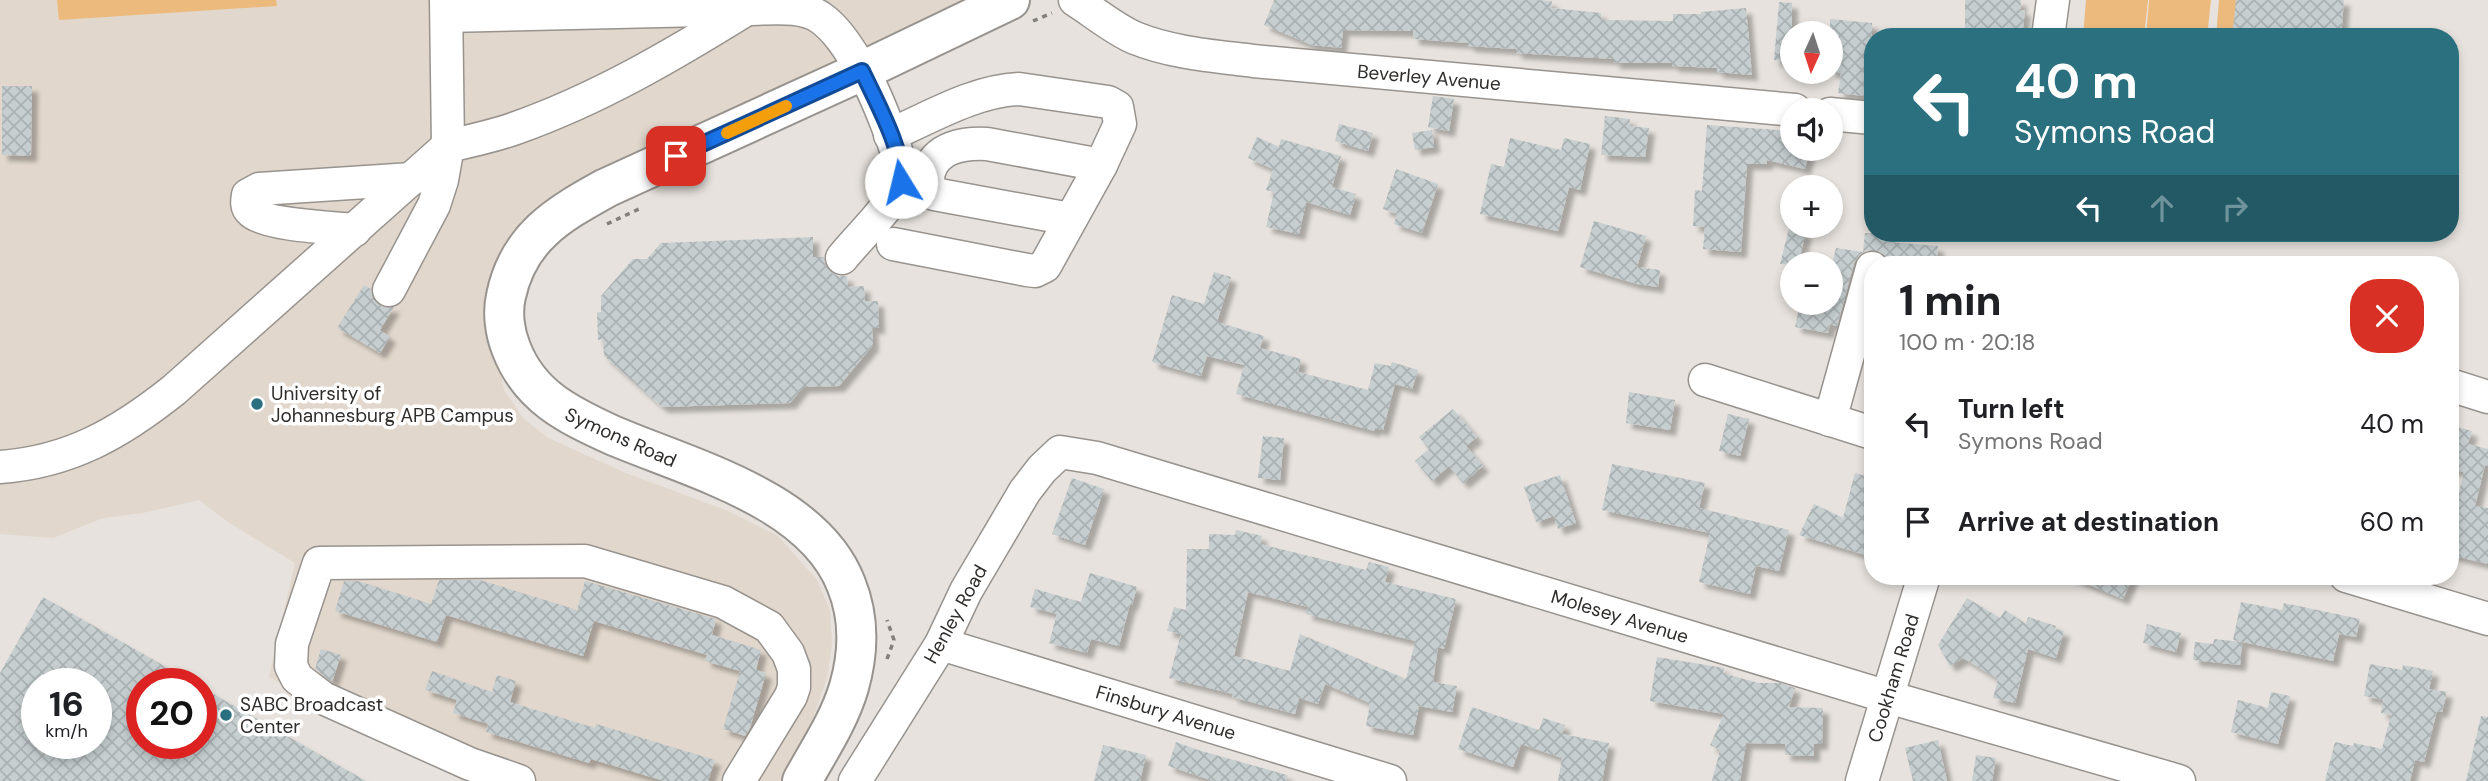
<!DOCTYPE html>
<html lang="en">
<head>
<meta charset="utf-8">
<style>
  :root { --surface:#fff; --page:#f6f6f6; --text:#202124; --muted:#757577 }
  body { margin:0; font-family:"DM Sans",sans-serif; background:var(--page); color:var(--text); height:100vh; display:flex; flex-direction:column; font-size:26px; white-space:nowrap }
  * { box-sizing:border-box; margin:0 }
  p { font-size:23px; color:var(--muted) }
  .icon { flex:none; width:38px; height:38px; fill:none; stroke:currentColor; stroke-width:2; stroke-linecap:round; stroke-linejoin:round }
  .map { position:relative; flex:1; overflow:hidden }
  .drawer { position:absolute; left:1864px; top:256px; width:595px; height:329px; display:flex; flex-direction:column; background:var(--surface); border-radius:28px; box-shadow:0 4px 10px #0003 }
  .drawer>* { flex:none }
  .banner { position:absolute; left:1864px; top:28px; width:595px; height:214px; border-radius:28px; box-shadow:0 4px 10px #0003; background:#2b707f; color:#fff; overflow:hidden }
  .needle { width:46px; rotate:183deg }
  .buttons { position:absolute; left:1780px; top:21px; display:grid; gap:14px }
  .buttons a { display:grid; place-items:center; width:63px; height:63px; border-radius:50%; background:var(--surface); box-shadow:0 4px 10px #0003; font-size:35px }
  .speed { position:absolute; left:21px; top:668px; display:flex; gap:14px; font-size:35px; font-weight:700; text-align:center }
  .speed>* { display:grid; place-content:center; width:91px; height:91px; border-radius:50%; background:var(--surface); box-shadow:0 4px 10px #0003; line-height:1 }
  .speed small { font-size:18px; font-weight:400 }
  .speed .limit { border:10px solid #d22; background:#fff; color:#111 }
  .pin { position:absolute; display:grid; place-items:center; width:60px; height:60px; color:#fff; margin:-30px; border-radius:14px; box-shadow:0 4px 10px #0006 }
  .me { position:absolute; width:77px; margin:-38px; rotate:351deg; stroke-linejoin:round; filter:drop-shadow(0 0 5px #0008) }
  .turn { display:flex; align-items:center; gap:24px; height:147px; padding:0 35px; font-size:32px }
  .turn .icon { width:91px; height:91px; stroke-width:2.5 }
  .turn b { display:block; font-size:49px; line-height:60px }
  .lanes { display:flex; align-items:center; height:66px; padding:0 35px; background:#0003; justify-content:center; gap:35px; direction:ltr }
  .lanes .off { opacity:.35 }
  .round { display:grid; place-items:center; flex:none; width:74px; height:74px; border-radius:28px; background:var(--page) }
  .overview { display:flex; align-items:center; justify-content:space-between; height:119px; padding:0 35px }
  h1 { font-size:42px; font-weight:800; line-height:52px }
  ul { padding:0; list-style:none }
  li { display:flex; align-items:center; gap:21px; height:98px; padding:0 35px }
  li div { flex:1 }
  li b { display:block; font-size:26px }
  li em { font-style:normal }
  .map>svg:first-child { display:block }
  .built { fill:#e1d7cc }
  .green { fill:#ecba7d }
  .building { fill:url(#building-cross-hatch); fill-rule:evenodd; filter:url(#shadow) }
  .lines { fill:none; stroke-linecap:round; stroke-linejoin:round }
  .minor-casing { stroke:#98938e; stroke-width:35 }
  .major-casing { stroke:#98938e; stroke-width:42 }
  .path { stroke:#827f7c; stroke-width:3.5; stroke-dasharray:5 5; stroke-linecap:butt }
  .minor { stroke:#fff; stroke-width:32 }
  .major { stroke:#fff; stroke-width:38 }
  .route-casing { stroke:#114b97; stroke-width:18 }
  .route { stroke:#1a73e8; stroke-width:12 }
  .slow { stroke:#f59e0b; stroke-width:12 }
  .poi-dot { fill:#2b707f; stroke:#fff; stroke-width:2.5 }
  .labels { text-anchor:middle; stroke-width:7; stroke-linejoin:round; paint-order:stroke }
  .street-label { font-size:19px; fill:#2f2d2b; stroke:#fff }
  .poi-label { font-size:19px; fill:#2f2d2b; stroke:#fff; text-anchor:start }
</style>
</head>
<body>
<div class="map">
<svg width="2488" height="781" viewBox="0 0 2488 781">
  <defs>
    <pattern id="building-cross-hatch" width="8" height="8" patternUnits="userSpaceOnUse" patternTransform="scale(1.75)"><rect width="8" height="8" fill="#c6ced0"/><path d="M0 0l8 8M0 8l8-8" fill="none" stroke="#aab1b3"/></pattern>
    <filter id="shadow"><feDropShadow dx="6" dy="6" stdDeviation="2" flood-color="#0004"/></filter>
  </defs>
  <rect width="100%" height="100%" fill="#e7e2dd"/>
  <!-- built -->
  <polygon class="built" points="0,0 976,0 540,215 491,327 504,390 523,418 548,438 626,473 728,511 778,536 817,580 830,610 832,644 827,678 811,724 780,781 463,781 269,677 295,563 228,522 199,500 148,512 103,518 53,538 0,534"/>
  <!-- green -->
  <g class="green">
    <polygon points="57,0 276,0 277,6 59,20"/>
    <polygon points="2086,0 2148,0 2144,37 2083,37"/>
    <polygon points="2149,0 2211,0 2207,37 2146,37"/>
    <polygon points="2219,0 2280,0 2277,37 2216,37"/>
  </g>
  <!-- building -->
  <g class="building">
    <polygon points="1274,0 1537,0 1552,1 1551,8 1601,13 1601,20 1673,21 1673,14 1701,14 1701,12 1746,8 1752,75 1717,72 1717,68 1672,66 1672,63 1614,63 1614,59 1516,53 1516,49 1468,46 1468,43 1413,39 1413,31 1343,30 1341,48 1312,45 1264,25"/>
    <polygon points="1965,0 2021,0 2020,10 2025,10 2022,37 1965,37"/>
    <polygon points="2236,0 2344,0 2341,37 2232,37"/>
    <polygon points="1779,2 1792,3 1792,62 1774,60"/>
    <polygon points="1830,19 1872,23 1872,97 1838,93 1841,73 1830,72"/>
    <polygon points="2,86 32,86 31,156 2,155"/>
    <polygon points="1433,96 1454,99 1449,131 1428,127"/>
    <polygon points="1605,116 1630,119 1629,126 1649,128 1645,157 1601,155"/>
    <polygon points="1339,124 1373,133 1368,151 1335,141"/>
    <polygon points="1707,125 1792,131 1792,149 1810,149 1805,169 1767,160 1767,164 1747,164 1741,252 1703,249 1705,227 1693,226 1695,190 1702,191"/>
    <polygon points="1432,130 1434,147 1415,150 1412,133"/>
    <polygon points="1257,137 1279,147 1281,139 1341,156 1332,187 1356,194 1350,215 1306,202 1299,234 1266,227 1274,192 1266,190 1273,169 1248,158"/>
    <polygon points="1510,138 1561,150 1564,138 1590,144 1580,190 1569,187 1558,231 1480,214 1491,164 1504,167"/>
    <polygon points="1396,169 1438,184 1422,233 1394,224 1397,214 1383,209"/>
    <polygon points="1594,221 1646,236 1637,267 1660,270 1658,287 1637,284 1580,267"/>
    <polygon points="1789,228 1806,232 1798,264 1780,264"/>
    <polygon points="1865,233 1888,233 1887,242 1938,246 1937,264 1890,264 1885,255 1876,250 1867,250 1859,255 1854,263 1837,326 1830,324 1828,333 1795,327 1800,303 1830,303 1830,272 1836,248 1863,252"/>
    <polygon points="813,237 813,257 824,257 825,265 830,272 838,276 847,276 848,287 864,286 865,301 878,301 879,328 872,328 873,345 839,386 803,387 790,403 662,407 604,356 603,339 598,340 597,313 601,312 601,296 633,259 647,259 661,243"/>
    <polygon points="1214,272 1231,277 1217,322 1264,336 1260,348 1301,359 1298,372 1368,390 1375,363 1390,366 1392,362 1418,370 1412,389 1395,384 1383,430 1375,428 1374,431 1236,394 1244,365 1207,356 1201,376 1152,362 1172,295 1204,304"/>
    <polygon points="364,285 371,289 373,299 380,306 394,307 380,330 390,337 380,353 337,328"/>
    <polygon points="1629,392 1675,400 1670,430 1626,423"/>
    <polygon points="1453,409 1477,437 1466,446 1483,466 1463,483 1449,466 1432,481 1415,461 1429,449 1419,437"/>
    <polygon points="1728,414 1749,419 1740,456 1719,451"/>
    <polygon points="2450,425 2472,431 2468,444 2488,449 2488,466 2485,465 2475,506 2488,508 2488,564 2450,555 2450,503 2456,505 2464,472 2450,469"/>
    <polygon points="1263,436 1284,438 1280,480 1258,478"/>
    <polygon points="1612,464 1705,483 1699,508 1789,530 1779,571 1756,566 1750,594 1699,582 1710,533 1602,510"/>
    <polygon points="1855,473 1872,478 1872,545 1869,556 1799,535 1814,504 1843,518"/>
    <polygon points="1560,475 1576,523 1558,529 1554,516 1536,522 1524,487"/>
    <polygon points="1072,478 1104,489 1085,545 1052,534"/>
    <path d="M1236 530 1262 536 1260 544 1366 570 1369 562 1389 567 1385 582 1456 599 1444 649 1438 647 1433 682 1457 686 1452 712 1419 706 1413 735 1366 726 1370 703 1325 684 1318 704 1299 698 1295 714 1232 697 1233 694 1169 678 1181 634 1167 631 1174 607 1186 610 1187 549H1209V534L1235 535ZM1248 592 1308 607 1306 614 1415 641 1406 679 1300 634 1290 671 1234 656Z"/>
    <polygon points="1090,573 1137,587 1132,605 1130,604 1119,646 1091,639 1087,653 1049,643 1057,614 1030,607 1035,589 1081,602"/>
    <polygon points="2068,576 2133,576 2123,599"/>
    <polygon points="439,580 480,580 577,610 585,581 716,619 712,635 761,650 756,670 766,673 750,728 745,736 723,729 740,671 705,661 707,655 594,621 583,656 446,615 437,642 335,611 344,581 358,581 431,604"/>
    <path d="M43 597 196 684H142V744H201V687L366 781H0V673ZM37 684H96V744H37Z"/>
    <polygon points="1967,598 2000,618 2005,610 2026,624 2028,617 2056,626 2055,629 2064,631 2056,658 2028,649 2015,703 1993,698 1998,679 1963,658 1950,666 1938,645"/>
    <polygon points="2241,602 2282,610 2284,603 2360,619 2356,637 2339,634 2333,661 2233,640"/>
    <polygon points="2147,624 2181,633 2176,652 2143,643"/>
    <polygon points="2214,639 2242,642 2240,665 2193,660 2195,642 2213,644"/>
    <polygon points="321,649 341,655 332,682 315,669"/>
    <polygon points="1657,657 1724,668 1723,673 1758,683 1780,683 1795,688 1789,707 1823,708 1822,744 1814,744 1814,756 1785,755 1785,744 1746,743 1740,781 1712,781 1720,750 1710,745 1724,714 1650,701"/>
    <polygon points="2370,664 2402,670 2403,665 2433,671 2429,689 2447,692 2442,712 2437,711 2424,762 2415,760 2410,781 2325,781 2335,742 2353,746 2354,743 2382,749 2391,715 2381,713 2383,700 2364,696"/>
    <polygon points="432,671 492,692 497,675 516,681 510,702 595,728 596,724 715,760 708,781 664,781 591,759 589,763 486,732 488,724 453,713 457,700 425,690"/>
    <polygon points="2271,692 2290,696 2278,744 2231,732 2238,700 2268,708"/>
    <polygon points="1472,707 1539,730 1543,718 1565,725 1562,734 1609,743 1602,781 1558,781 1562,758 1521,744 1513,767 1458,749"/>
    <polygon points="2481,716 2488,717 2488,781 2466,781"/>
    <polygon points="1938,740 1947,781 1913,781 1905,748"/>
    <polygon points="1176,742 1198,750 1287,775 1287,781 1213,781 1168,766"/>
    <polygon points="1103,745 1146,755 1140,781 1094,781"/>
    <polygon points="1976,755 1996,758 1992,781 1972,781"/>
  </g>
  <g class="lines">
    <!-- minor casing -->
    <g class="minor-casing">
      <g id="minor">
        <path d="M1075 0C1094 12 1114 29 1135 38 1172 53 1214 56 1253 61L1795 110"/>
        <path d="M447 16 748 9C770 9 802 4 821 18 838 30 850 51 861 68 872 86 907 165 901 183 894 204 857 239 842 258"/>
        <polyline points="2048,37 2053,0"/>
        <polyline points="1830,114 1872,118"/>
        <path d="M890 135C931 117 974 91 1019 89L1108 102 1117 107 1120 124 1101 165 1045 266 1035 271 1027 270 893 244"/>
        <path d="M1070 219 934 194C929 187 927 181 929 172 936 147 964 143 987 144L1101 165"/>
        <path d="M355 230C335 228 263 225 251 211 246 207 247 201 248 195L259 189 412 179"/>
        <path d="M389 290 434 205 442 180 448 146C471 141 494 136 516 128 598 99 673 55 747 9"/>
        <polyline points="1705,380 1872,433"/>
        <polyline points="2450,385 2488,397"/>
        <polyline points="1830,420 1872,268"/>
        <path d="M0 467C70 462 120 433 174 390L448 146 446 0"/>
        <polyline points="2346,576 2488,619"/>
        <polyline points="941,644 1390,781"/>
        <polyline points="519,781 470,764 323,698 297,678 291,666 292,644 319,563 585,561 723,602 769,627 788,653 794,669 794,687 791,696 739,781"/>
        <polyline points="855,781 941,644 966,591 1025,491 1042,469 1060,452 1097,458 1888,697 2179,781"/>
        <polyline points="1862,781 1924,576"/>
      </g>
    </g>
    <!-- major casing -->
    <g class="major-casing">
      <path id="major" d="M802 781C819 750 839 721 849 687 859 652 860 618 846 584 813 499 689 468 612 435 568 415 529 396 511 348 505 333 502 313 506 296 518 238 557 215 606 188L862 71 1010 0"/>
    </g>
    <!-- path -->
    <g class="path">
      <polyline points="1033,21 1052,13"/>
      <polyline points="607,224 641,208"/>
      <polyline points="887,659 894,640 887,620"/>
    </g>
    <!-- minor -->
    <use href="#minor" class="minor"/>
    <!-- major -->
    <use href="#major" class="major"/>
  </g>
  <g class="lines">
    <!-- route casing -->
    <g class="route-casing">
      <path id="route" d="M676 156 862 71C875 99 905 153 901 182"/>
    </g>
    <!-- route -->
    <use href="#route" class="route"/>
    <!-- slow -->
    <polyline class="slow" points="727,133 786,106"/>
  </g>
  <!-- markers -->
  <g class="poi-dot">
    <circle cx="257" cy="404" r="7"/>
    <circle cx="226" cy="715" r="7"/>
  </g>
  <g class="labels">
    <!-- street labels -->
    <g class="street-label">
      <text transform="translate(1429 77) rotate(5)" y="7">Beverley Avenue</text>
      <text transform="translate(621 437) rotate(24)" y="7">Symons Road</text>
      <text transform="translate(955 614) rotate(-61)" y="7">Henley Road</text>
      <text transform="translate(1620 616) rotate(17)" y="7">Molesey Avenue</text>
      <text transform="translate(1893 678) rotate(-73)" y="7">Cookham Road</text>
      <text transform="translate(1166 712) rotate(17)" y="7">Finsbury Avenue</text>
    </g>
    <!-- poi labels -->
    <g class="poi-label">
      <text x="271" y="400">University of<tspan x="271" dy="22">Johannesburg APB Campus</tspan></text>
      <text x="240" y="711">SABC Broadcast<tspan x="240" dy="22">Center</tspan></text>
    </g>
  </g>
</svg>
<div class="buttons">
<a><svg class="needle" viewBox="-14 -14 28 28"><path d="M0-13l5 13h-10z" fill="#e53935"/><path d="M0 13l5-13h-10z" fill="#757577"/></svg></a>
<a><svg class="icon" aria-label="sound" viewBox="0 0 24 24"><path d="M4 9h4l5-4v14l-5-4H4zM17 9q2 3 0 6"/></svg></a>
<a>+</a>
<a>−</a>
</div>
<div class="speed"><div>16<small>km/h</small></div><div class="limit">20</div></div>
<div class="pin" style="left:676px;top:156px;background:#d93025"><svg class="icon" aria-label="arrive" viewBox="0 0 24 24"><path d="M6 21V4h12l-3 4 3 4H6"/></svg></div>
<svg class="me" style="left:901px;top:182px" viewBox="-20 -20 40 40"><circle r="19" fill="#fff"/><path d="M0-13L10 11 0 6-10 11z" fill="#1a73e8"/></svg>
<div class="banner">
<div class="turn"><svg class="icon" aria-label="left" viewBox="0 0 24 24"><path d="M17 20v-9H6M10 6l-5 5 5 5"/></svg><div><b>40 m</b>Symons Road</div></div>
<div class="lanes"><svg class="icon" aria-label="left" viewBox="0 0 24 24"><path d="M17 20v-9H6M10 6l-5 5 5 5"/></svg><svg class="icon off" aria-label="ahead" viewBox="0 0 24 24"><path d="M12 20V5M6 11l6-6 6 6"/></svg><svg class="icon off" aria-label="right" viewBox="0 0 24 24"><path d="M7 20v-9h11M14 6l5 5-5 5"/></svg></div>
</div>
<section class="drawer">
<div class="overview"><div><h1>1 min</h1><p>100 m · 20:18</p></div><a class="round" style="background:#d93025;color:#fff"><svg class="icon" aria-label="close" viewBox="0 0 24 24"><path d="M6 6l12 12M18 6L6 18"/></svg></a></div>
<ul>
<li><svg class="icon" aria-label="left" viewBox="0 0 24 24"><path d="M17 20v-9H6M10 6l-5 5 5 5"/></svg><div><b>Turn left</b><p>Symons Road</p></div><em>40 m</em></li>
<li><svg class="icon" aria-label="arrive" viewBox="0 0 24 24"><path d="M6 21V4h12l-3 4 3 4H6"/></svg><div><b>Arrive at destination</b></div><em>60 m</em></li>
</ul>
</section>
</div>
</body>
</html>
